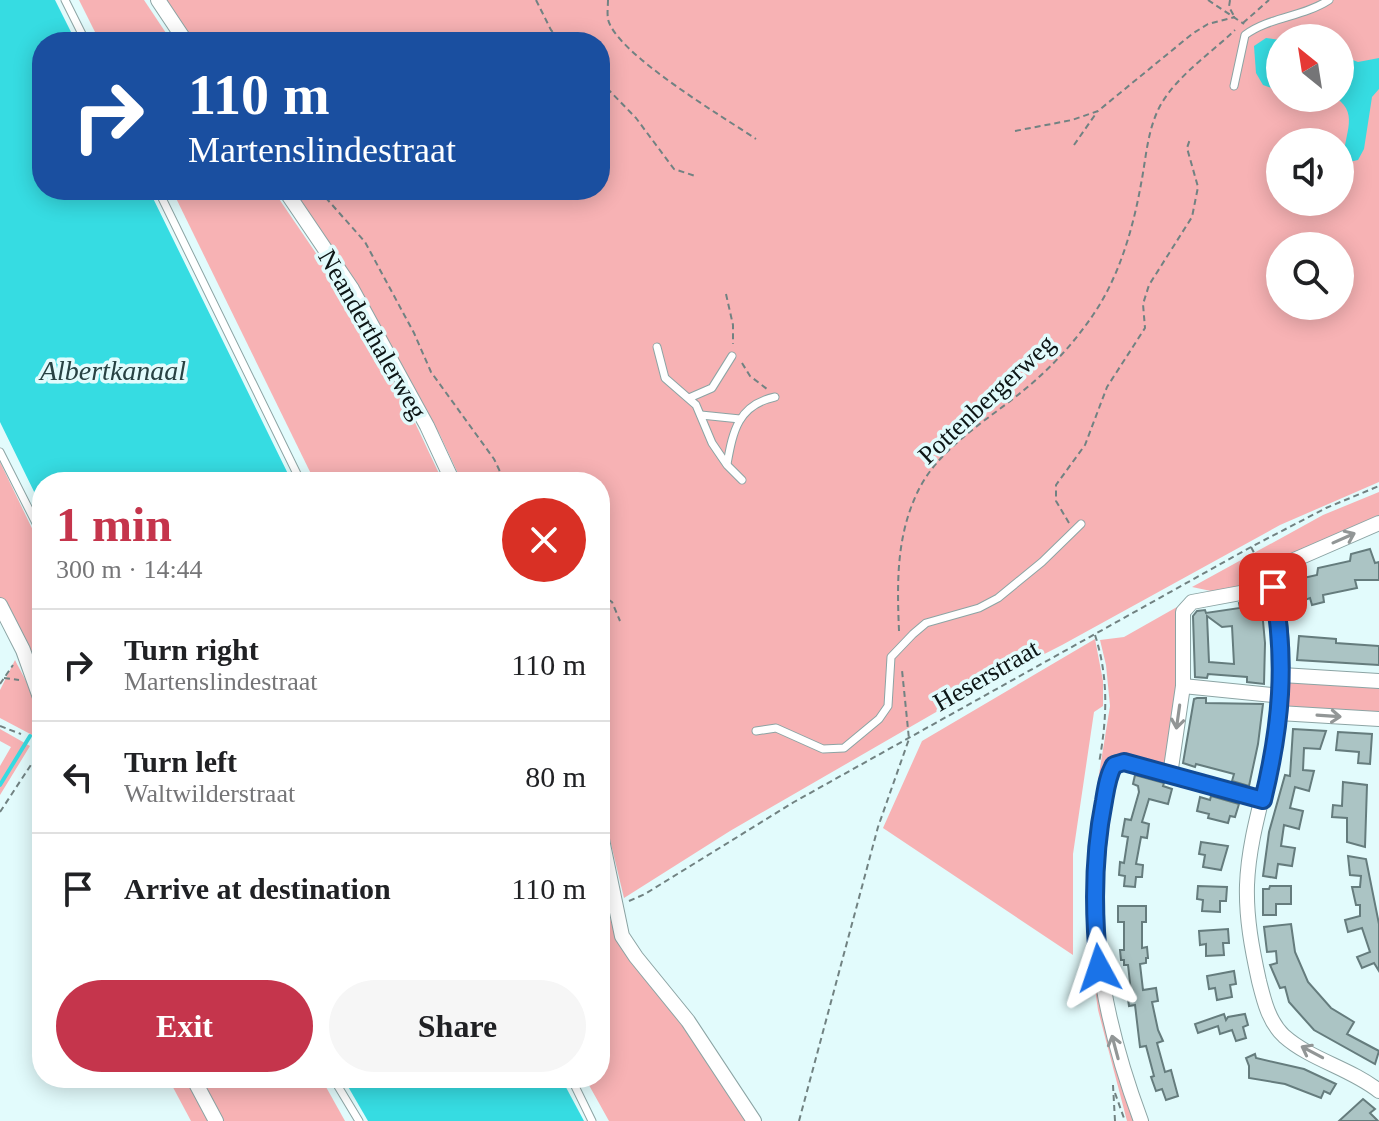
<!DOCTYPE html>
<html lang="en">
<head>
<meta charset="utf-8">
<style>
  :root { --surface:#fff; --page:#f6f6f6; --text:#202124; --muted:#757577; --line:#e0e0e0; --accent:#c5354c }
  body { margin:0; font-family:Georgia,serif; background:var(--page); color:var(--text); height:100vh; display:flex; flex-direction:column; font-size:30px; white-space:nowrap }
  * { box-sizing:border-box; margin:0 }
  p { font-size:26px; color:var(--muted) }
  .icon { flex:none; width:44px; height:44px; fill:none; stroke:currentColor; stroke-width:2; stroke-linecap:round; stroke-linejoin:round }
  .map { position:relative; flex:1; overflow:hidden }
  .panel { position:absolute; left:32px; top:472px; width:578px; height:616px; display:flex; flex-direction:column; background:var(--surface); border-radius:32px; box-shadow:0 4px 20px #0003 }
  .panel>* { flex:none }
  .guide { position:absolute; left:32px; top:32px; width:578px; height:168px; border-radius:32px; box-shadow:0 4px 20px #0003; background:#1a4fa0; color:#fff; overflow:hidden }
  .needle { width:52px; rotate:330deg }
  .controls { position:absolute; left:1266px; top:24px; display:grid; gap:16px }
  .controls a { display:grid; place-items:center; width:88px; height:88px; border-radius:50%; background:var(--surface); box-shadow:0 4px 20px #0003; font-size:40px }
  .pin { position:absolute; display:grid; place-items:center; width:68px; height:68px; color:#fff; margin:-34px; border-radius:16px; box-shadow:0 4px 12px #0006 }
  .me { position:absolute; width:88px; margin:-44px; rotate:355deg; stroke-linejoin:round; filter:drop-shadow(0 0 6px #0008) }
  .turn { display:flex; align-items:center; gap:28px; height:168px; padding:0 24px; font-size:36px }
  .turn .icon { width:104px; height:104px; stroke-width:2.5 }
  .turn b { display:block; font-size:56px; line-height:68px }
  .round { display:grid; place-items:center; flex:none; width:84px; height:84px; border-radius:42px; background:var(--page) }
  .headline { display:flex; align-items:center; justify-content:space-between; height:136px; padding:0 24px }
  h1 { font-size:48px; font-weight:800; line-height:60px; color:var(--accent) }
  .action { display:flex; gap:16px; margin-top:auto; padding:16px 24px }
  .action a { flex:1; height:92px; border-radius:48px; background:var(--accent); color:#fff; font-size:32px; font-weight:800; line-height:92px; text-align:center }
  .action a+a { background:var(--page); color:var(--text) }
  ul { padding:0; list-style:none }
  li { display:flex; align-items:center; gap:24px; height:112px; padding:0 24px; border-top:2px solid var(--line) }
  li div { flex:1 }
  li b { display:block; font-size:30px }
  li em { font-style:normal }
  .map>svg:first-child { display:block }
  .green { fill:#f7b2b4; fill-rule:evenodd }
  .water { fill:#36dce2 }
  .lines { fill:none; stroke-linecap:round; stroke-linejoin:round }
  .stream { stroke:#36dce2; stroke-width:4 }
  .building { fill:#abc4c4; stroke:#657c7d; stroke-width:2; fill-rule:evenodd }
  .service-casing { stroke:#8ca4a4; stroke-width:9 }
  .minor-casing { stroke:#8ca4a4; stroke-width:16 }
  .path { stroke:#718282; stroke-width:2; stroke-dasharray:6 4; stroke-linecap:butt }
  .service { stroke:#fff; stroke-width:7 }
  .minor { stroke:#fff; stroke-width:14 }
  .oneway { stroke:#929696 }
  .route-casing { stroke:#114b97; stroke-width:20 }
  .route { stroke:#1a73e8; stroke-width:14 }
  .labels { text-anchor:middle; stroke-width:7; stroke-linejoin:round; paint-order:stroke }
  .street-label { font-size:26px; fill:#0d1616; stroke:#e2fbfc }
  .water-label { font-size:28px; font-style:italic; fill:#284243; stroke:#e2fbfc }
</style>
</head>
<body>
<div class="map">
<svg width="1379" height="1121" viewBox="0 0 1379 1121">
  <rect width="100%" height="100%" fill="#e2fbfc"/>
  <!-- green -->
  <g class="green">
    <polygon points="79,0 144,0 172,42 100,42"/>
    <path d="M165 0H1379V482L1280 525 1062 645 976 689 730 831 624 898 600 798V482H462L439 433 291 190H600V42H194ZM1280 38H1340V98H1280ZM1280 142H1340V202H1280ZM1280 246H1340V306H1280Z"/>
    <polygon points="172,190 273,190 358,315 393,376 443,482 315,482"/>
    <polygon points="0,462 42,549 42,699 0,617"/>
    <polygon points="1379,492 1379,515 1273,562 1260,570 1261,583 1211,591 1192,587 1323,515"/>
    <polygon points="1177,607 1179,662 1169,767 1122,756 1117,757 1091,925 1137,1121 1127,1121 1098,1010 1086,926 1091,824 1110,706 1106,665 1100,640 1124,637"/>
    <polygon points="1095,639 1103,681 1103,706 1094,712 1073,854 1073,955 883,828 922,741"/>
    <path d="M15 660C26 682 42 706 42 731L36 737 0 718V690Z"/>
    <polygon points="1287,681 1379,685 1379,714 1290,708 1286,706"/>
    <polygon points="0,729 30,746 0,795 0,766 11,747 0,741"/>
    <polygon points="600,875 611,922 619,942 689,1031 747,1121 609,1121 585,1078 600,1078"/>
    <polygon points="168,1078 321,1078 345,1121 191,1121"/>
  </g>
  <!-- water -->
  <g class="water">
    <polygon points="0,0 55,0 76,42 42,42 42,190 149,190 292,482 42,482 42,508 0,422"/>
    <polygon points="1266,38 1280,40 1280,91 1263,85 1256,73 1254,46"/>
    <path d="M1340 55 1358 62 1379 58V89L1372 97 1364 149 1358 160 1345 163C1340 139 1362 115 1336 98H1340Z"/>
    <polygon points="343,1078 561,1078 584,1121 368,1121"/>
  </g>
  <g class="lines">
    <!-- stream -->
    <polyline class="stream" points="0,785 30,736"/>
  </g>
  <!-- building -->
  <g class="building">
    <polygon points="1370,549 1375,563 1379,562 1379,580 1355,580 1357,588 1323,595 1324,602 1312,605 1310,598 1305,600 1303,590 1289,594 1287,584 1290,581 1317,575 1318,568 1350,561 1351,554"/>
    <path d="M1261 599 1265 643 1264 684 1247 682V677L1208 674 1207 678 1195 677 1193 616 1197 611 1205 610 1206 613 1240 608 1239 603ZM1207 616 1222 627 1232 626 1234 664 1209 662Z"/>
    <polygon points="1299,636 1336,639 1336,643 1379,646 1379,665 1297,660"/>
    <polygon points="1197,698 1206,698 1206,703 1263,704 1258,744 1249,786 1232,781 1234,774 1196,764 1195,767 1183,763 1194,699"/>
    <polygon points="1293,729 1326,731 1320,749 1304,748 1303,770 1314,771 1309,791 1295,787 1290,808 1303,811 1299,829 1284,825 1281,846 1295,848 1292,866 1278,864 1276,878 1263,876 1269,832 1285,775 1290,776"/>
    <polygon points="1338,732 1372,734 1370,764 1358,763 1359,752 1336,750"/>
    <polygon points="1135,775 1164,783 1163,786 1172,789 1168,804 1149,799 1142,822 1149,824 1147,838 1141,837 1136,864 1143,865 1142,877 1136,877 1135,887 1124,886 1125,876 1119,875 1120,862 1124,863 1128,837 1122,836 1125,819 1131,820 1139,792 1138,786 1133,784"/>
    <polygon points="1343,782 1367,785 1365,847 1347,842 1347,818 1332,817 1333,805 1342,806"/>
    <polygon points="1211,796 1239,804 1235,817 1230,816 1228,823 1208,818 1209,814 1197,811 1200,797 1210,800"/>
    <polygon points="1201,842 1228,846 1221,870 1203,867 1205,855 1199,854"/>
    <polygon points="1348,856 1366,859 1379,924 1379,971 1374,963 1362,968 1357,957 1370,952 1362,928 1348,932 1345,920 1360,916 1360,905 1356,905 1352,887 1360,887 1361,876 1350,875"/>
    <polygon points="1198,886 1227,887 1226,901 1220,901 1220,912 1202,911 1203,900 1197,899"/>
    <polygon points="1270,886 1291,886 1291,904 1276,904 1276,915 1263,915 1263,889 1269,889"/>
    <polygon points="1118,906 1146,906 1146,922 1142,922 1142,948 1147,947 1148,958 1146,958 1146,963 1140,964 1143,990 1156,988 1158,1001 1152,1002 1158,1030 1163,1041 1157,1043 1165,1072 1171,1070 1178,1096 1166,1100 1162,1089 1156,1091 1151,1077 1154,1076 1146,1046 1140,1047 1135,1005 1129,1006 1127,993 1131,992 1128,965 1124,965 1124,960 1121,960 1120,950 1124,950 1124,922 1118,922"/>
    <polygon points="1291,924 1295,952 1308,982 1331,1008 1354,1022 1347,1034 1379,1051 1375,1064 1314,1030 1289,1002 1285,987 1280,988 1270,965 1277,963 1276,951 1267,952 1264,927"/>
    <polygon points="1228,929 1229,943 1223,943 1224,955 1206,956 1206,944 1200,945 1199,931"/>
    <polygon points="1234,971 1236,984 1230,985 1232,997 1217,1000 1215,988 1209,989 1207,976"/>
    <polygon points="1224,1014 1226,1020 1228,1017 1245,1014 1248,1025 1243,1027 1246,1038 1236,1041 1232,1030 1220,1034 1218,1026 1198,1033 1195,1024"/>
    <polygon points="1255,1054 1256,1058 1304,1069 1336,1084 1330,1094 1324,1091 1321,1098 1285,1084 1249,1078 1249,1066 1246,1058"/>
    <polygon points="1363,1099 1375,1109 1370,1113 1378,1121 1339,1121"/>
  </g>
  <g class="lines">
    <!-- service casing -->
    <g class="service-casing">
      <g id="service">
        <polyline points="65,0 86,42"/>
        <path d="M1234 86 1245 35C1269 17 1303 17 1329 0"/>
        <polyline points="158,190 301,482"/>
        <polyline points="657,347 665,378 696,405 712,443 727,465 742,480"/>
        <polyline points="689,398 712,388 732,356"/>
        <polyline points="701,415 740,419"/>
        <polyline points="0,452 42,535"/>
        <path d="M727 464C733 431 738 405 775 397"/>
        <polyline points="756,731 776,728 823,749 844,748 879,719 888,706 891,657 913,634 926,623 979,608 998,598 1042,562 1081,524"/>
        <polyline points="333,1078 359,1121"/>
        <polyline points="571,1078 592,1121"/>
      </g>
    </g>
    <!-- minor casing -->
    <g class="minor-casing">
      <g id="minor">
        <polyline points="158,0 186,42"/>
        <polyline points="285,190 352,289 427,426 453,482"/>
        <path d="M1379 523 1278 567 1271 578C1284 623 1285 671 1279 717 1272 774 1249 828 1247 885 1246 918 1252 949 1259 981 1264 1001 1269 1022 1284 1036 1311 1060 1350 1068 1379 1091"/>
        <polyline points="0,605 23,650 42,703"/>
        <polyline points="1282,675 1379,681"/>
        <polyline points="1183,686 1281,696"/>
        <polyline points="1279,713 1379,719"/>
        <polyline points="1170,775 1183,686 1183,612 1192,602 1273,587"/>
        <polyline points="600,830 622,936 636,957 688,1021 754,1121"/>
        <polyline points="193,1078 216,1121"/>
        <path d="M1141 1121C1095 997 1083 900 1111 770L1117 762H1124L1263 800"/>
      </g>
    </g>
    <!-- path -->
    <g class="path">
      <polyline points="536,0 551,30 562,42"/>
      <path d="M608 0C608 6 607 13 608 19 615 53 725 118 756 139"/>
      <polyline points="1208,0 1244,24"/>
      <polyline points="1230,0 1229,7 1234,16"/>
      <polyline points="1243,23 1269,0"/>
      <polyline points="600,81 636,118 674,169 695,176"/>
      <polyline points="1015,131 1072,120 1098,111 1192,34 1208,24 1235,17"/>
      <polyline points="1074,145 1097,112"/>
      <polyline points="319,190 365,242 414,333 431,372 494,459 505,482"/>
      <polyline points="726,294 733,325 733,344"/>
      <polyline points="742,363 750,376 767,389"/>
      <polyline points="1069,523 1056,501 1056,485 1085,445 1107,387 1145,328 1143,304 1149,285 1192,217 1198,187 1187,148 1190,139"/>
      <polyline points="1251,547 1261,566"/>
      <polyline points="600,594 612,602 620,621"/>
      <path d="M899 631C897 582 896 535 919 489 941 446 988 420 1024 390 1051 368 1074 343 1093 315 1119 277 1133 229 1141 184 1146 159 1147 132 1159 108 1175 77 1210 54 1235 30"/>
      <path d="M1095 635C1109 678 1107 719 1099 763"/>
      <polyline points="4,678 19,680"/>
      <polyline points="0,684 13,665"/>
      <polyline points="34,715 42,734"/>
      <polyline points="0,726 21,734"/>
      <polyline points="0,812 42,748"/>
      <polyline points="629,901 645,894 794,802 1251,547 1326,508 1379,486"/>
      <polyline points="1113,1085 1115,1121"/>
      <polyline points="1115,1093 1125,1121"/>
      <polyline points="799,1121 878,827 909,739 902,670"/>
    </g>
    <!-- service -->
    <use href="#service" class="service"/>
    <!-- minor -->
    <use href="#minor" class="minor"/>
  </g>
  <!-- one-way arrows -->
  <defs><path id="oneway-shaft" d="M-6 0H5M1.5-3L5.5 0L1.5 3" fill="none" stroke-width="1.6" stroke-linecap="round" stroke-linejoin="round" transform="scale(2)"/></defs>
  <g class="oneway">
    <use href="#oneway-shaft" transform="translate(1344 538) rotate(-24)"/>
    <use href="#oneway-shaft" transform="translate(1329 716) rotate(4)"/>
    <use href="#oneway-shaft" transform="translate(1178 717) rotate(98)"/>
    <use href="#oneway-shaft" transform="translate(1115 1047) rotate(-105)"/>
    <use href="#oneway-shaft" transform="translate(1312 1052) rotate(-152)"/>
  </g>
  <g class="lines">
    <!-- route casing -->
    <g class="route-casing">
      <path id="route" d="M1099 968C1093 912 1093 856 1104 801 1106 789 1108 775 1114 765L1124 762 1263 800C1281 726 1287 662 1273 587"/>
    </g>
    <!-- route -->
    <use href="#route" class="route"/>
  </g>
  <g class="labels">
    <!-- street labels -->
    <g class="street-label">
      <text transform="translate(373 334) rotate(60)" y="9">Neanderthalerweg</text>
      <text transform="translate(986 399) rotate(-43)" y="9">Pottenbergerweg</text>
      <text transform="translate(986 675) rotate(-30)" y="9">Heserstraat</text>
    </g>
    <!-- water labels -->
    <g class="water-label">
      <text x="113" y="380">Albertkanaal</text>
    </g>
  </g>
</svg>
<div class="controls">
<a><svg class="needle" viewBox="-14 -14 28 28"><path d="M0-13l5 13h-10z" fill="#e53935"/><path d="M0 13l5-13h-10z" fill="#757577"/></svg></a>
<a><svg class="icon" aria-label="sound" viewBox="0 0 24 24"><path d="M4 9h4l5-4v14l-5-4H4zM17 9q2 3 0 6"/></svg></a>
<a><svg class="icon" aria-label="search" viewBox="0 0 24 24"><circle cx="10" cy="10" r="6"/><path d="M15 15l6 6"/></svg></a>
</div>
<div class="pin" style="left:1273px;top:587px;background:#d93025"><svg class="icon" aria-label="arrive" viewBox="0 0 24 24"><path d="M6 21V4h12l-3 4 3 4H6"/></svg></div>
<svg class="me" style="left:1099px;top:968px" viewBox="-20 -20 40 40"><path d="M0-17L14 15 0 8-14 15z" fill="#1a73e8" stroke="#fff" stroke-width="4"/></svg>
<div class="guide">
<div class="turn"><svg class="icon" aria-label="right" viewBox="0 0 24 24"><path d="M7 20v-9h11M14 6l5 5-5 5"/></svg><div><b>110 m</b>Martenslindestraat</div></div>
</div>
<section class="panel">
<div class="headline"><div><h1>1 min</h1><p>300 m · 14:44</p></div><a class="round" style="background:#d93025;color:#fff"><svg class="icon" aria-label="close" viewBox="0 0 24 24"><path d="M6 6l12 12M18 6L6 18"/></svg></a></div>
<ul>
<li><svg class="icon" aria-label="right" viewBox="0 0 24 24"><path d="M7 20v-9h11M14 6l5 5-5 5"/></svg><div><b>Turn right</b><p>Martenslindestraat</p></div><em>110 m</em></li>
<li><svg class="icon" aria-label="left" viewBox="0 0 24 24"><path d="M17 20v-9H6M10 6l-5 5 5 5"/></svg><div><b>Turn left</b><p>Waltwilderstraat</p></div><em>80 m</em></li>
<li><svg class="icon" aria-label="arrive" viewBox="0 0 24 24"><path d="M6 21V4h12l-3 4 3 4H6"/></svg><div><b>Arrive at destination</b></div><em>110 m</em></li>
</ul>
<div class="action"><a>Exit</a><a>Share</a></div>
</section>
</div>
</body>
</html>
